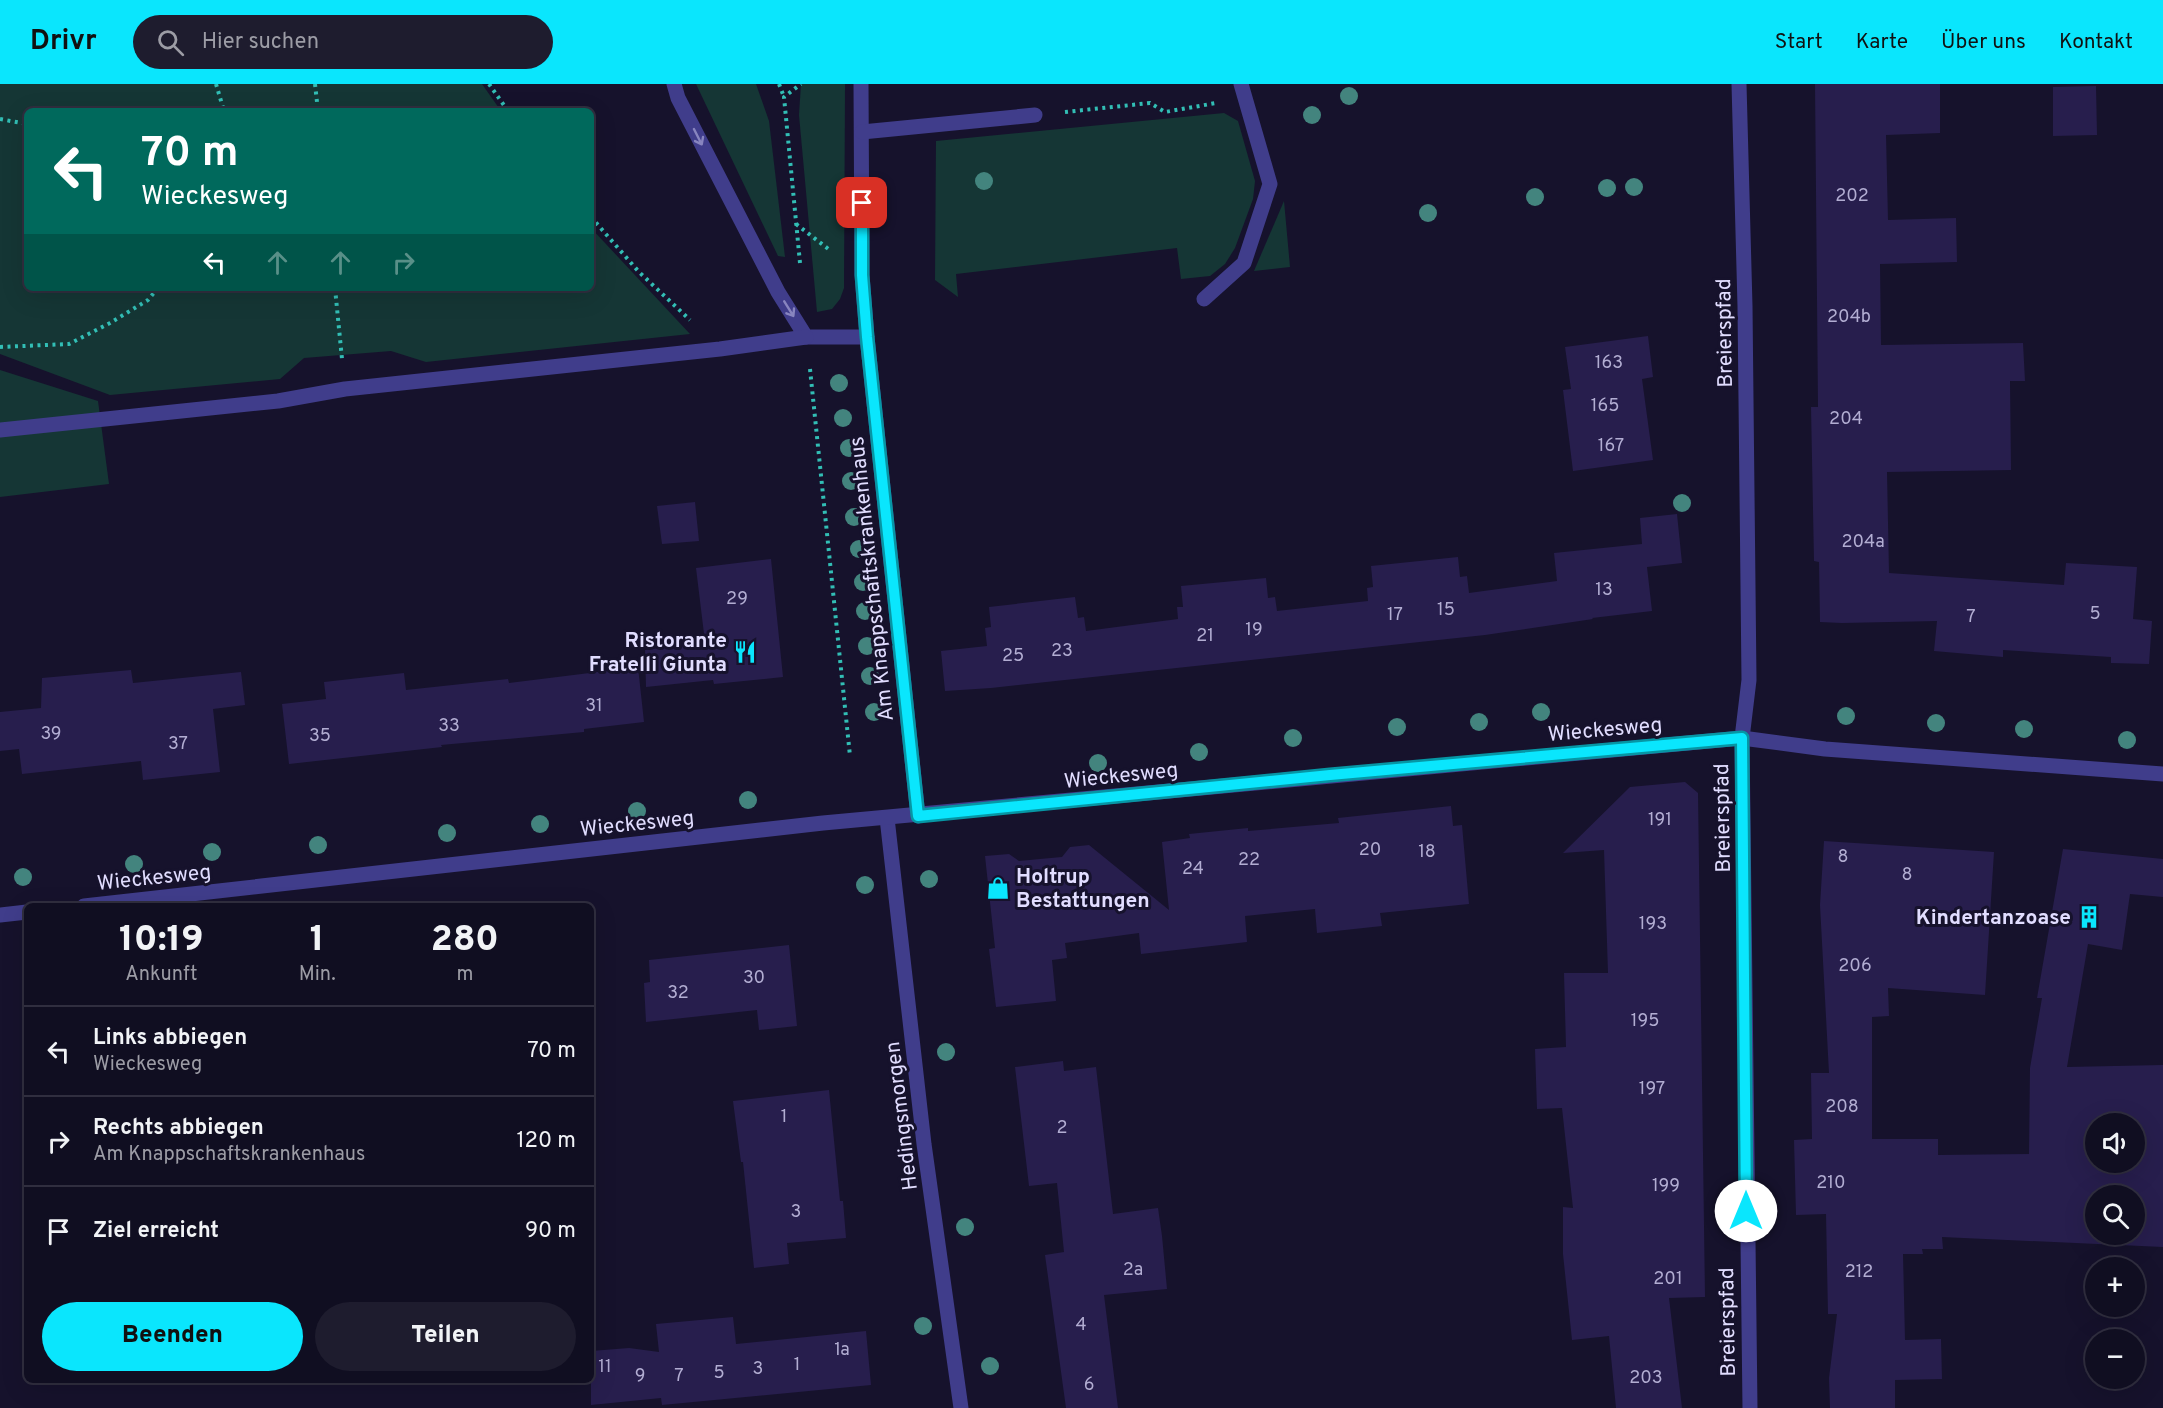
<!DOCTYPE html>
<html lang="de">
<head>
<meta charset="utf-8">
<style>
  :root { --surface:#100e21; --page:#1e1c2e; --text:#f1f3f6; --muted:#9c9ca5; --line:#302e3f; --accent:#0ae6fd }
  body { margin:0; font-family:Overpass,sans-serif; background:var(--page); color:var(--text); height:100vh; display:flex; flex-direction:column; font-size:22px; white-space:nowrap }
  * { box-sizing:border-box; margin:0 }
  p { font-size:20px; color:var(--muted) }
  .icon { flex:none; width:33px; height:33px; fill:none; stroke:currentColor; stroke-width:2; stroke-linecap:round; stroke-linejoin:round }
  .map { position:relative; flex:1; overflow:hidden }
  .side { position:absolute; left:24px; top:819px; width:570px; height:480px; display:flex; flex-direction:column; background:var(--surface); border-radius:9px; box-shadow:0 6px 24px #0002,0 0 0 2px var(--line) }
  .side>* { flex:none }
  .guide { position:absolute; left:24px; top:24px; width:570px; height:183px; border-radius:9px; box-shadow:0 6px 24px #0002,0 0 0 2px var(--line); background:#00695c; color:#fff; overflow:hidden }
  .buttons { position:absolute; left:2085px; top:1029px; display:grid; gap:12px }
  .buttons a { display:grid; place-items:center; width:60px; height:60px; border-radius:50%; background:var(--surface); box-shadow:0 6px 24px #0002,0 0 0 2px var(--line); font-size:30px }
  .pin { position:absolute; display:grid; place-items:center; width:51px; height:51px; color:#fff; margin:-26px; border-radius:12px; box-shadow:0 3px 9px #0006 }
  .me { position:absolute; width:66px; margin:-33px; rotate:0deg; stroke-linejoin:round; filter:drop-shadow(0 0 4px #0008) }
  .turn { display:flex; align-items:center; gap:21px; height:126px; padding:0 18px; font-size:27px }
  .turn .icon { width:78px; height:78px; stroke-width:2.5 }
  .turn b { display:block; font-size:42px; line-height:51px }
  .lanes { display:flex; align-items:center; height:57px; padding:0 18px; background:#0003; justify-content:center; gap:30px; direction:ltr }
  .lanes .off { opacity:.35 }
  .eta { display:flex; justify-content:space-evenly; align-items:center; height:102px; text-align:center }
  .eta b { font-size:36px; font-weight:800; line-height:42px }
  .cta { display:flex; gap:12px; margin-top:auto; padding:12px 18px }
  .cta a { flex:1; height:69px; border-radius:36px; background:var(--accent); color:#111; font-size:24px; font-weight:800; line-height:69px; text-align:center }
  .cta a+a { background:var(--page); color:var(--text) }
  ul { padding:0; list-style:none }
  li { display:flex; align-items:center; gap:18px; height:90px; padding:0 18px; border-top:2px solid var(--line) }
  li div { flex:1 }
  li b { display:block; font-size:22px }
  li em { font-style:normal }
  header { display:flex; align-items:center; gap:36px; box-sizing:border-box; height:84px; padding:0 30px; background:var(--accent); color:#111 }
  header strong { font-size:28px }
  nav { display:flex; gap:33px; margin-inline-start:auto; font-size:21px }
  .search { width:420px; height:54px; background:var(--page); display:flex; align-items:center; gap:15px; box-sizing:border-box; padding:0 21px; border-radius:33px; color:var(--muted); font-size:22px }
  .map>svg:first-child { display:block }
  .green { fill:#153635 }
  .building { fill:#271e4d; fill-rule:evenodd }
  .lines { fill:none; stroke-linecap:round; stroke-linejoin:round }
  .path { stroke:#32beb5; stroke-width:4; stroke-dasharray:3 4.5; stroke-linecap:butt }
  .service { stroke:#403d8b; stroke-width:15 }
  .minor { stroke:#403d8b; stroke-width:15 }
  .tertiary { stroke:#403d8b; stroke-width:15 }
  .tree { fill:#43847e }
  .oneway { stroke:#8885bf }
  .route-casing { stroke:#0696a4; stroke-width:15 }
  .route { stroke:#0ae6fd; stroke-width:10 }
  .labels { text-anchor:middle; stroke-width:6; stroke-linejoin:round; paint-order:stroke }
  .number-label { font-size:18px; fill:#b2add2 }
  .street-label { font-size:21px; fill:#e1ddff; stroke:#16122c }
  .poi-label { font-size:21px; font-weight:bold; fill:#e1ddff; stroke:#16122c; text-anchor:end }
</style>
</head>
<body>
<header>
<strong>Drivr</strong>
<div class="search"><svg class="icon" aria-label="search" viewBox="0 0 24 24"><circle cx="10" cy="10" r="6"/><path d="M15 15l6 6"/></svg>Hier suchen</div>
<nav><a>Start</a><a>Karte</a><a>Über uns</a><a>Kontakt</a></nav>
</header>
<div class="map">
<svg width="2163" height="1324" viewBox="0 0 2163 1324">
  <rect width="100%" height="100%" fill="#16122c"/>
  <!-- green -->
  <g class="green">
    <polygon points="0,0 482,0 501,27 27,27 27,204 591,204 591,144 690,250 426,278 391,267 304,274 280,295 110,311 0,270"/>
    <polygon points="696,0 756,0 769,37 785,173 778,172"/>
    <polygon points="801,0 845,0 844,204 840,215 832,225 817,228 799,31"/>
    <polygon points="1224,29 1238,37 1255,97 1253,115 1235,164 1225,180 1210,192 1181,195 1177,164 956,190 958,213 935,196 936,57"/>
    <polygon points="1284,117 1290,183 1254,187"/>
    <polygon points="0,286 98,317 109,400 0,413"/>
  </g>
  <!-- building -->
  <g class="building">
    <polygon points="1815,0 1940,0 1940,49 1886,51 1888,136 1956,134 1957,178 1880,180 1881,261 2023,259 2025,297 2010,297 2011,386 1887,388 1889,489 2064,501 2066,479 2137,483 2133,535 2152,537 2149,580 2111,579 2111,573 2003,566 2003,573 1934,567 1937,537 1842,539 1820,538 1819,478 1814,477 1811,323 1818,323"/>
    <polygon points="2096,2 2097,51 2053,52 2053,3"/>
    <polygon points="1648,252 1653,293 1642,295 1653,376 1573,387 1563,306 1571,305 1565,263"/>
    <polygon points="695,418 699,457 662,460 657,422"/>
    <polygon points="1677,430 1682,479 1647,483 1652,527 1592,534 1593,535 1485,551 991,604 945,607 941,567 987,562 985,544 991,543 989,523 1075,513 1078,534 1084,533 1086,547 1178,535 1177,523 1183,523 1181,502 1266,494 1268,514 1275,513 1277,527 1368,517 1367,504 1373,503 1371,482 1458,473 1460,493 1467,492 1469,509 1557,497 1554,469 1642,460 1640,434"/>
    <polygon points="771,475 783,593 714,600 713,596 646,603 645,566 705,558 696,484"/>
    <polygon points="638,583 644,638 584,645 584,648 441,661 442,663 289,680 282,620 326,615 324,598 404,589 406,606 508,595 509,599"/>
    <polygon points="131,586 133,599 241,588 245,621 213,625 220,688 143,696 141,677 22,690 19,665 0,667 0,628 41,624 42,594"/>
    <polygon points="1685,698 1698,709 1705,1213 1669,1214 1682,1324 1616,1324 1609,1252 1572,1256 1563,1170 1563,1123 1573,1124 1562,1024 1537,1025 1535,965 1566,963 1564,889 1608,889 1604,766 1563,769 1630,703"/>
    <polygon points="1451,722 1453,742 1462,741 1469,820 1380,829 1382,842 1317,849 1315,825 1245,832 1247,858 1141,870 1139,849 1065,859 1067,874 1052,876 1056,917 996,923 989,865 995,864 985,772 1009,770 1019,777 1040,775 1062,773 1070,763 1089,761 1169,826 1162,758 1190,754 1189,750 1248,744 1248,747 1339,739 1338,734"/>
    <path d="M1824 757 1994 768 1985 911 1888 904 1889 932 1872 933V1055H1938V1071L2029 1070 2030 984 2042 914H2037L2063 765 2163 775V813L2130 810 2122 866 2088 860 2067 983 2163 981V1163L1942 1153 1943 1165H1922L1923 1170H1903L1905 1256 1941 1255 1942 1295 1895 1296V1324H1830L1829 1294 1837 1230H1828L1826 1130 1796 1131 1794 1056 1812 1055 1811 989H1829L1820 821ZM2096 1040H2134V1078H2096ZM2096 1112H2134V1150H2096Z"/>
    <polygon points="789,861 797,942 759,946 757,926 646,938 644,899 650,898 649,876"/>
    <polygon points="1063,977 1064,987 1096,983 1113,1130 1158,1124 1162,1152 1167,1205 1104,1211 1118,1324 1066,1324 1045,1171 1064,1168 1057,1099 1029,1102 1015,983"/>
    <polygon points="829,1006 840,1117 843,1117 846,1154 787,1159 789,1180 754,1184 743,1078 741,1078 733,1017"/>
    <polygon points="733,1233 736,1260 866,1247 871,1301 662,1321 661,1314 591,1321 591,1267 629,1264 659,1268 656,1240"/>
  </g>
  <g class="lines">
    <!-- path -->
    <g class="path">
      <polyline points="216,0 224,27"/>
      <polyline points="315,0 318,27"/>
      <polyline points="489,0 508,27"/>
      <polyline points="779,0 784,13"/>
      <polyline points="1065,28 1150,19 1165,28 1216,19"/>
      <polyline points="0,35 27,40"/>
      <polyline points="591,133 639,188 690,236"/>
      <polyline points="796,140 831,167"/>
      <polyline points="800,179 784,13 801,0"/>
      <polyline points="335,204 342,275"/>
      <polyline points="0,263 69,260 110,239 148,216 158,204"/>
      <polyline points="810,285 850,672"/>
    </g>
    <!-- service -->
    <g class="service">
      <polyline points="674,0 678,14 778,208 806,253 867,253"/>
      <polyline points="861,0 862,191 867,253 918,732"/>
      <polyline points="862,48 1035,31"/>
      <polyline points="1204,215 1244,179 1270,100 1241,0"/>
      <polyline points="0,346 278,317 345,305 720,265 806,253"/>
    </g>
    <!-- minor -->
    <g class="minor">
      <polyline points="1739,0 1745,222 1749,596 1742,654 1750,1324"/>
      <polyline points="887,734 924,1060 961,1324"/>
    </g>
    <!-- tertiary -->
    <g class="tertiary">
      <polyline points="84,822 823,739 1742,654 1825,665 2163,690"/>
      <polyline points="0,831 27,828"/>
    </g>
  </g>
  <!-- trees -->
  <g class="tree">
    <circle cx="1349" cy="12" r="9"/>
    <circle cx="1312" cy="31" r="9"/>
    <circle cx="984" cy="97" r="9"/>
    <circle cx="1634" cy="103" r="9"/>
    <circle cx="1607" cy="104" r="9"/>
    <circle cx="1535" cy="113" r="9"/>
    <circle cx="1428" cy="129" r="9"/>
    <circle cx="839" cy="299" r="9"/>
    <circle cx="843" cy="334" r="9"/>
    <circle cx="849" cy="364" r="9"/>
    <circle cx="851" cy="397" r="9"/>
    <circle cx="1682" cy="419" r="9"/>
    <circle cx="854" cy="433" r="9"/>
    <circle cx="859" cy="465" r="9"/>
    <circle cx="863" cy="498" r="9"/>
    <circle cx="865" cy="527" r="9"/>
    <circle cx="867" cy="562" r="9"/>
    <circle cx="870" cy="592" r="9"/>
    <circle cx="874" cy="628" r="9"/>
    <circle cx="1541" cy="628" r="9"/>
    <circle cx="1846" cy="632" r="9"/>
    <circle cx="1479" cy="638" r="9"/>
    <circle cx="1936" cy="639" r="9"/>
    <circle cx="1397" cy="643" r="9"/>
    <circle cx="2024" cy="645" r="9"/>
    <circle cx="1293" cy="654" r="9"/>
    <circle cx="2127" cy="656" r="9"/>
    <circle cx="1199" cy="668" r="9"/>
    <circle cx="1098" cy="679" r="9"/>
    <circle cx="748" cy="716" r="9"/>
    <circle cx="637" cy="727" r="9"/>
    <circle cx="540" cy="740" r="9"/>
    <circle cx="447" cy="749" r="9"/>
    <circle cx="318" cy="761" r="9"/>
    <circle cx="212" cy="768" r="9"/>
    <circle cx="134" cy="780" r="9"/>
    <circle cx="23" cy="793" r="9"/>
    <circle cx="929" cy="795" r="9"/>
    <circle cx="865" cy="801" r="9"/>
    <circle cx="946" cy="968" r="9"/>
    <circle cx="965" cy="1143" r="9"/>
    <circle cx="923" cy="1242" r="9"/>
    <circle cx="990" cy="1282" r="9"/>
  </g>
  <!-- one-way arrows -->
  <defs><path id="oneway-shaft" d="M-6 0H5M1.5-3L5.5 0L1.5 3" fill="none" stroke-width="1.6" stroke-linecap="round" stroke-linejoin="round" transform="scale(1.5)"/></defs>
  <g class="oneway">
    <use href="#oneway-shaft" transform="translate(698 53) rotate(63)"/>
    <use href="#oneway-shaft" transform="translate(789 225) rotate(58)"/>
  </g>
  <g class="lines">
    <!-- route casing -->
    <g class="route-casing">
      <polyline id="route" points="862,119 862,191 867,253 918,732 1330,691 1742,654 1746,1127"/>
    </g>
    <!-- route -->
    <use href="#route" class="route"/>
  </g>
  <!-- icons -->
  <defs>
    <g id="restaurant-bare" transform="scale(1.8)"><path d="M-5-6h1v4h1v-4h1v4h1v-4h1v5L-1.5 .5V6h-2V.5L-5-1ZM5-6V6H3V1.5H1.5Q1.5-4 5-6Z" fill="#0ae6fd" stroke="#16122c" stroke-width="2.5" paint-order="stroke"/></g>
    <g id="shop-bare" transform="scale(1.8)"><path d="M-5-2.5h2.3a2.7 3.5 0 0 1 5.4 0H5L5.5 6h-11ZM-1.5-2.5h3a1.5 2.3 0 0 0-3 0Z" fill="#0ae6fd" stroke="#16122c" stroke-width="2.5" paint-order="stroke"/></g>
    <g id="building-bare" transform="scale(1.8)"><path d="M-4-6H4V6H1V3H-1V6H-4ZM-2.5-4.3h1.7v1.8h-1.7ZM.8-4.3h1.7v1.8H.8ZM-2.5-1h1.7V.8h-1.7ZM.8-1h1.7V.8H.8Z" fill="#0ae6fd" stroke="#16122c" stroke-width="2.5" paint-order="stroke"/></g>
  </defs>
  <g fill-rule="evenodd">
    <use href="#restaurant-bare" x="745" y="568"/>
    <use href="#shop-bare" x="998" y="804"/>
    <use href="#building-bare" x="2089" y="833"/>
  </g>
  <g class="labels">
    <!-- number labels -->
    <g class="number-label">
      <text x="1852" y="117">202</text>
      <text x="1849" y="238">204b</text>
      <text x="1609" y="284">163</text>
      <text x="1605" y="327">165</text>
      <text x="1846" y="340">204</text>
      <text x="1611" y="367">167</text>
      <text x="1863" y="463">204a</text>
      <text x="1604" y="511">13</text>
      <text x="737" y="520">29</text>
      <text x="1446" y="531">15</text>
      <text x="2095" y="535">5</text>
      <text x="1395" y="536">17</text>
      <text x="1971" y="538">7</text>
      <text x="1254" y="551">19</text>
      <text x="1205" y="557">21</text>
      <text x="1062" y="572">23</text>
      <text x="1013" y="577">25</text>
      <text x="594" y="627">31</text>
      <text x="449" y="647">33</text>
      <text x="51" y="655">39</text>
      <text x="320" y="657">35</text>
      <text x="178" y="665">37</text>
      <text x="1660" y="741">191</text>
      <text x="1370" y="771">20</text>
      <text x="1427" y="773">18</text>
      <text x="1843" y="778">8</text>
      <text x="1249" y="781">22</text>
      <text x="1193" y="790">24</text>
      <text x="1907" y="796">8</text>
      <text x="1653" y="845">193</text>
      <text x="1855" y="887">206</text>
      <text x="754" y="899">30</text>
      <text x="678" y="914">32</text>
      <text x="1645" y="942">195</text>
      <text x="1652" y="1010">197</text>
      <text x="1842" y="1028">208</text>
      <text x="784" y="1038">1</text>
      <text x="1062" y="1049">2</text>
      <text x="1831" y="1104">210</text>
      <text x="1666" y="1107">199</text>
      <text x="796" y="1133">3</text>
      <text x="1133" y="1191">2a</text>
      <text x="1859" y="1193">212</text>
      <text x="1668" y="1200">201</text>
      <text x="1081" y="1246">4</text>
      <text x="842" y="1271">1a</text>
      <text x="797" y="1286">1</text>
      <text x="605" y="1288">11</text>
      <text x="758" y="1290">3</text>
      <text x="719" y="1294">5</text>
      <text x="640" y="1297">9</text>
      <text x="679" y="1297">7</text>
      <text x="1646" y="1299">203</text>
      <text x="1089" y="1306">6</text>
    </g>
    <!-- street labels -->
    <g class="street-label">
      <text transform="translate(1724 249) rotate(-91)" y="7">Breierspfad</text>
      <text transform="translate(871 495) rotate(-96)" y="7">Am Knappschaftskrankenhaus</text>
      <text transform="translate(1605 645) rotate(-5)" y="7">Wieckesweg</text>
      <text transform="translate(1121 691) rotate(-6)" y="7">Wieckesweg</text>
      <text transform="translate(1722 734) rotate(-91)" y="7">Breierspfad</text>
      <text transform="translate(637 739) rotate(-6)" y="7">Wieckesweg</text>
      <text transform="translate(154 793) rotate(-6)" y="7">Wieckesweg</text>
      <text transform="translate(901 1032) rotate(-97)" y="7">Hedingsmorgen</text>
      <text transform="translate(1727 1238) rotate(-91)" y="7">Breierspfad</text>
    </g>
    <!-- poi labels -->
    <g class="poi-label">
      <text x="727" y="563">Ristorante<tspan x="727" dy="24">Fratelli Giunta</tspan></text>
      <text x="1016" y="799" text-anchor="start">Holtrup<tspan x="1016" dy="24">Bestattungen</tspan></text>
      <text x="2071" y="840">Kindertanzoase</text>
    </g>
  </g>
</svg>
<div class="buttons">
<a><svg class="icon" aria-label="sound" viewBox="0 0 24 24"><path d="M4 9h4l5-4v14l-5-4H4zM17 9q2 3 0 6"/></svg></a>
<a><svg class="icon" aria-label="search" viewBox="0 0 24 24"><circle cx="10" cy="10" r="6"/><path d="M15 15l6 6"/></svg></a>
<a>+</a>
<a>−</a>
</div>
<div class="pin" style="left:862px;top:119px;background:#d93025"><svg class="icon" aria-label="arrive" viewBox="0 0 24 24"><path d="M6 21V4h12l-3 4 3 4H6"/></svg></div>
<svg class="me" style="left:1746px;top:1127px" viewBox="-20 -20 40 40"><circle r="19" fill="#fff"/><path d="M0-13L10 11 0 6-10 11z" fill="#0ae6fd"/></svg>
<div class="guide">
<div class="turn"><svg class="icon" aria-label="left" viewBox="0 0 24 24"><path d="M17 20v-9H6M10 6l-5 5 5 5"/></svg><div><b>70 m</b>Wieckesweg</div></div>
<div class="lanes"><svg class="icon" aria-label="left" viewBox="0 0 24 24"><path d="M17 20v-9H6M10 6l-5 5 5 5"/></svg><svg class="icon off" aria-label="ahead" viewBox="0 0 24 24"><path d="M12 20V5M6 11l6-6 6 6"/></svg><svg class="icon off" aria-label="ahead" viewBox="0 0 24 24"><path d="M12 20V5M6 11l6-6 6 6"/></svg><svg class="icon off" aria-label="right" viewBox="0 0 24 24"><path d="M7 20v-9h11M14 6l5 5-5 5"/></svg></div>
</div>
<section class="side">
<div class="eta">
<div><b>10:19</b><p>Ankunft</p></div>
<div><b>1</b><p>Min.</p></div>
<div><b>280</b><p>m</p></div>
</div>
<ul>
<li><svg class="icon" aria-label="left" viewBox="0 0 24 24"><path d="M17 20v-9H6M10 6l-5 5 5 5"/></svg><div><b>Links abbiegen</b><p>Wieckesweg</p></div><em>70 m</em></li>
<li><svg class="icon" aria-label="right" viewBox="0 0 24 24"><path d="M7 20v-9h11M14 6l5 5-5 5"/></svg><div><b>Rechts abbiegen</b><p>Am Knappschaftskrankenhaus</p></div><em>120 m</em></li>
<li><svg class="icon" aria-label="arrive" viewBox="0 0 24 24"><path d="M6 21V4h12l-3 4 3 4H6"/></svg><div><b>Ziel erreicht</b></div><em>90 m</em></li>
</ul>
<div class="cta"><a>Beenden</a><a>Teilen</a></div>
</section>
</div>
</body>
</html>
